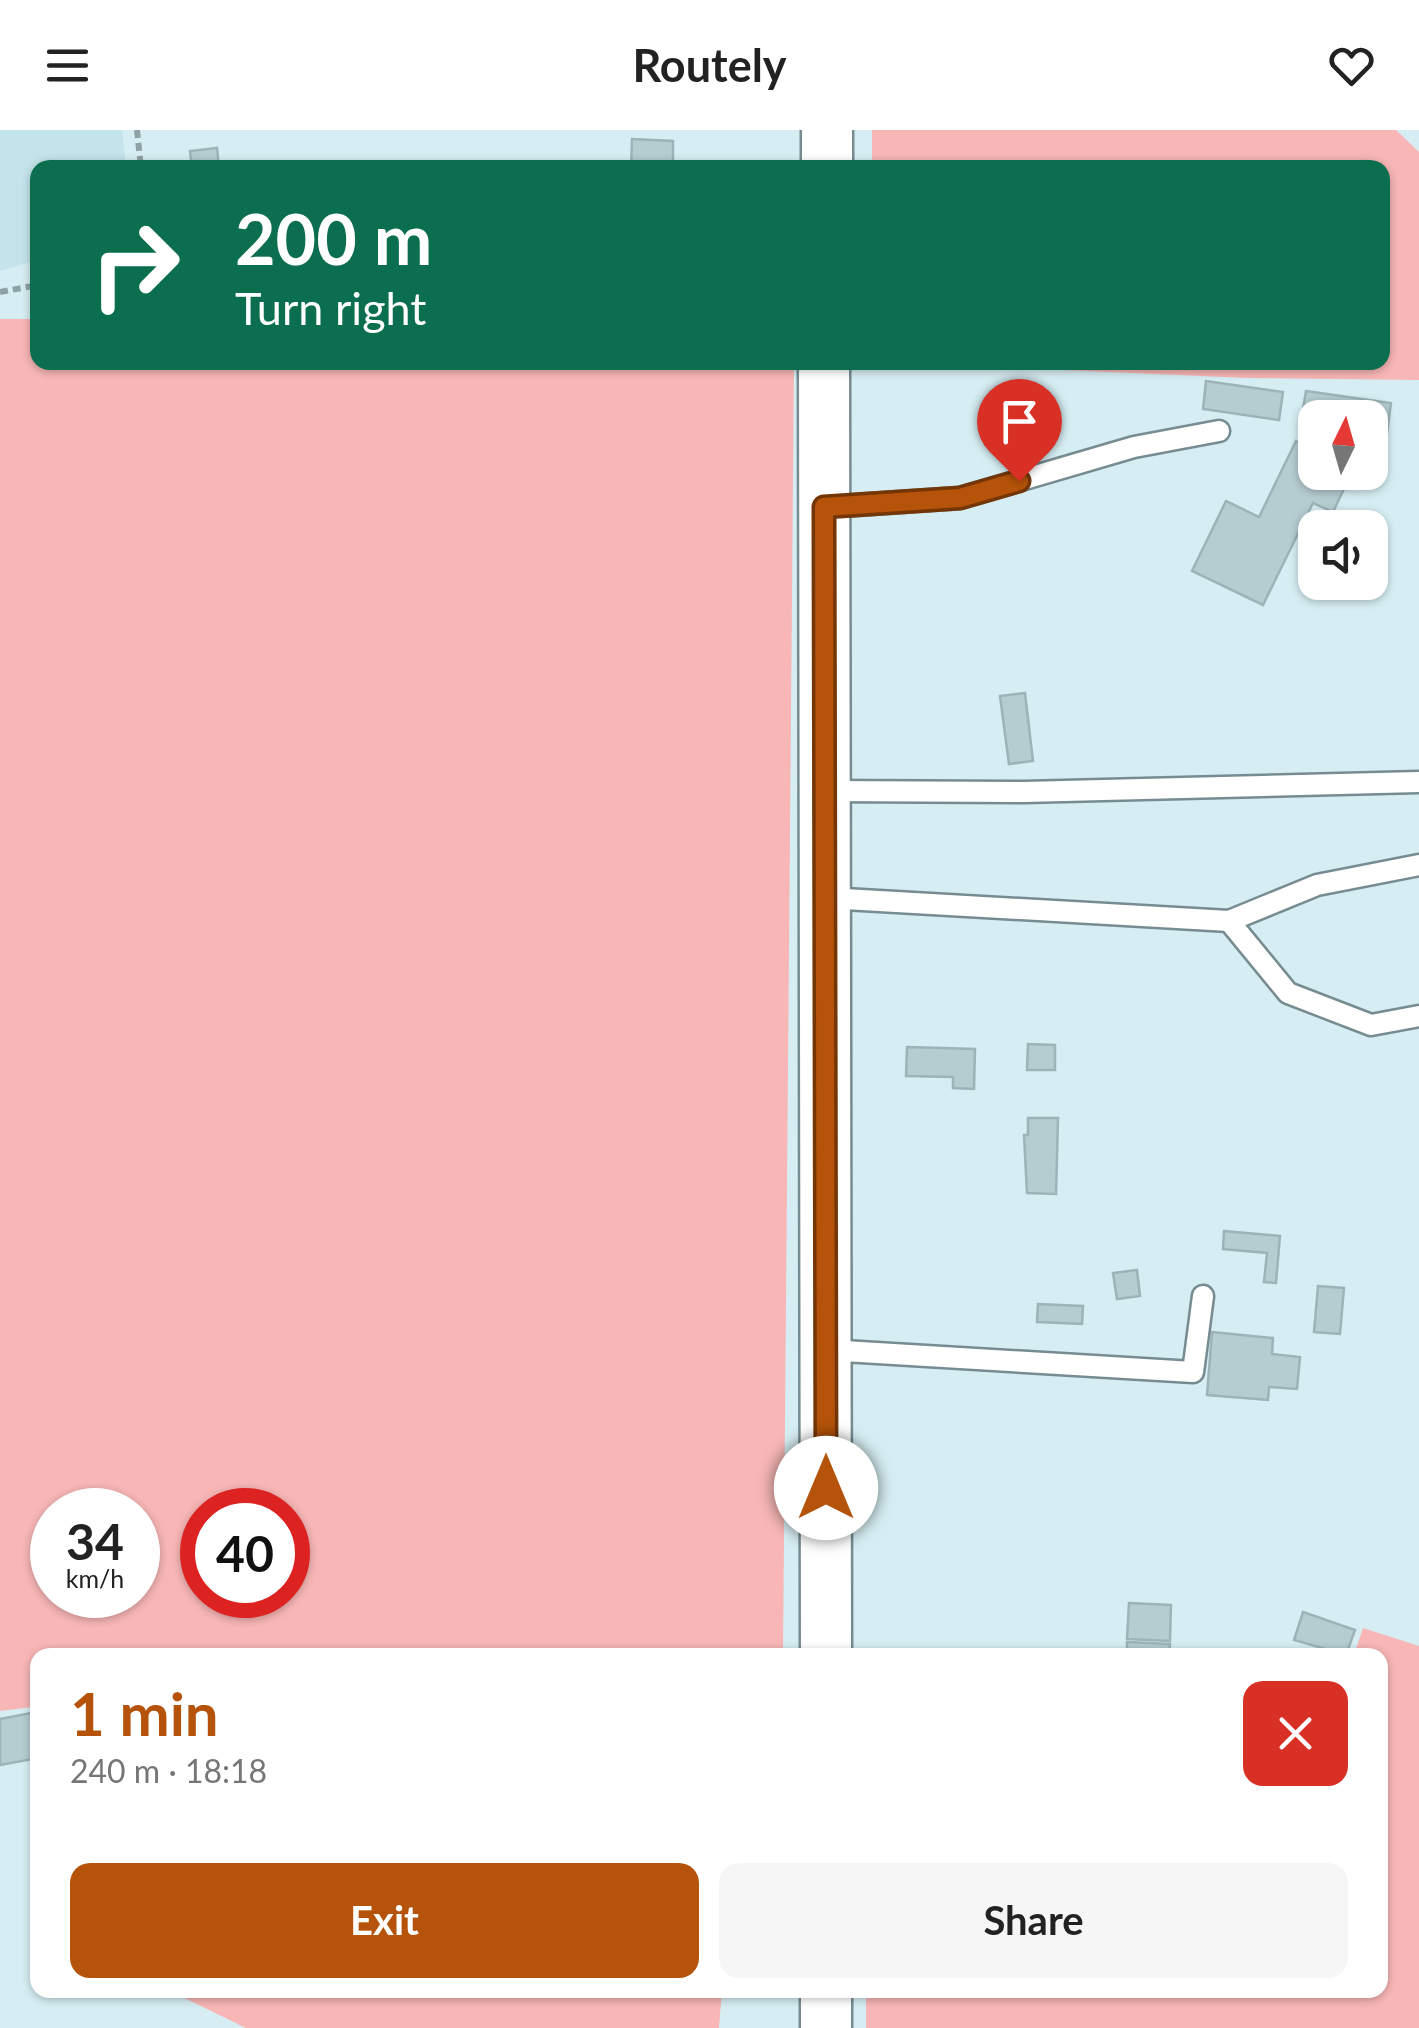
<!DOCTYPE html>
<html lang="en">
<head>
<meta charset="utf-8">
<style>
  :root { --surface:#fff; --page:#f6f6f6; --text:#222; --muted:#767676; --accent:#b45309 }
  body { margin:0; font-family:Lato,sans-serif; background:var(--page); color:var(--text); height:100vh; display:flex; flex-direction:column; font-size:38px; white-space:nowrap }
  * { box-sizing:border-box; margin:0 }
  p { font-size:32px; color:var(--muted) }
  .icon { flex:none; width:55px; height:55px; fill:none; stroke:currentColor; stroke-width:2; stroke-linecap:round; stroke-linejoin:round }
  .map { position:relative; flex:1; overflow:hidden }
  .details { position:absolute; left:30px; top:1518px; width:1358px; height:350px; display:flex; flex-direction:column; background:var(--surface); border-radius:20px; box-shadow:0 2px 8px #0004 }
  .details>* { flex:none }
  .hud { position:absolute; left:30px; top:30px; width:1360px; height:210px; border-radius:20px; box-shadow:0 2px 8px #0004; background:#0b6e4f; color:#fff; overflow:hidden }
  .needle { width:65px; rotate:5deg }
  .controls { position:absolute; left:1298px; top:270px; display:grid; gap:20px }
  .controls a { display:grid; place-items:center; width:90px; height:90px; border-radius:20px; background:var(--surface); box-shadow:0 2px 8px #0004; font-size:50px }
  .speed { position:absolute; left:30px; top:1358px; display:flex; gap:20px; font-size:50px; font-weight:700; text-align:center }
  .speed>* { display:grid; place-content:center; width:130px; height:130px; border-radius:50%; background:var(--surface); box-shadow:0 2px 8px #0004; line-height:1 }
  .speed small { font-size:25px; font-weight:400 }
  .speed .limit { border:15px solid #d22; background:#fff; color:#111 }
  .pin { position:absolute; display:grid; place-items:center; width:85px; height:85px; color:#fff; margin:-102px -42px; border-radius:50% 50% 50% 0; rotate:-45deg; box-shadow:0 0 10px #0007 }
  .pin .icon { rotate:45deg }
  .me { position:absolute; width:110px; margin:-55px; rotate:0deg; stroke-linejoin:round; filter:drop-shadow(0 0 8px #0008) }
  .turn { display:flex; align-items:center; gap:35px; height:210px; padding:0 40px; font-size:45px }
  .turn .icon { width:130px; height:130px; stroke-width:2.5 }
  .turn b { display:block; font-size:70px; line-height:85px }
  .round { display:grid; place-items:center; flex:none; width:105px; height:105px; border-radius:20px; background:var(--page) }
  .head { display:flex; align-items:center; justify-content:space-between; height:170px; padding:0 40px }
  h1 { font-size:60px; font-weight:700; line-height:75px; color:var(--accent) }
  .button { display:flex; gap:20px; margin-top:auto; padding:20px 40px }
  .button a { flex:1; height:115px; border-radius:20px; background:var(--accent); color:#fff; font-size:40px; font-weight:700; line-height:115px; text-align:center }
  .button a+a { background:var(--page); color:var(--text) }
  header { display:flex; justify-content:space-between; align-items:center; height:130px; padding:0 40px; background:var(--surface); font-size:45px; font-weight:700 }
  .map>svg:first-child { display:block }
  .built { fill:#c3e4eb }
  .green { fill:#f8b6b6; fill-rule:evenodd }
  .building { fill:#b5ccd1; stroke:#9cb3b8; stroke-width:2.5 }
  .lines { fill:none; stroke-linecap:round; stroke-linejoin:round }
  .service-casing { stroke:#768c91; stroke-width:25 }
  .tertiary-casing { stroke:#768c91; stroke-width:55 }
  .path { stroke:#8ea1a5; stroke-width:6; stroke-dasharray:8 5; stroke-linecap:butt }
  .service { stroke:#fff; stroke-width:20 }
  .tertiary { stroke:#fff; stroke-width:50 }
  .route-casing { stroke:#753606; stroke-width:25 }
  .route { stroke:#b45309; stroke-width:18 }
</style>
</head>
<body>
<header><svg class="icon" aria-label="menu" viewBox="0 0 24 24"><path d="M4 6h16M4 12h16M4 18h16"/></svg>Routely<svg class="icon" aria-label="heart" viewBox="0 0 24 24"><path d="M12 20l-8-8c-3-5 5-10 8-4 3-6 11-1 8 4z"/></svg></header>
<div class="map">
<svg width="1419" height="1898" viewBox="0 0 1419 1898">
  <rect width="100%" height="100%" fill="#d6eef3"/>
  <!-- built -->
  <polygon class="built" points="0,0 122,0 126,37 38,38 37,130 0,141"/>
  <!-- green -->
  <g class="green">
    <polygon points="872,0 1396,0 1419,22 1419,250 1247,248 900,233 1382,232 1382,38 872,37"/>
    <path d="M0 189H37L38 232 794 233 783 1525H38L37 1591 33 1577 0 1581ZM52 1380H138V1465H52ZM202 1380H288V1465H202Z"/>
    <polygon points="1363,1498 1419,1516 1419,1898 866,1898 866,1860 1380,1860 1380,1525 1354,1525"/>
    <polygon points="168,1860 722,1860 719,1898 246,1898"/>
  </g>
  <!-- building -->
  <g class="building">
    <polygon points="632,9 673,11 673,34 692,38 631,38"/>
    <polygon points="217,18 219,38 192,38 190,21"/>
    <polygon points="1206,251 1283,262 1279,290 1203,279"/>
    <polygon points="1306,261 1391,273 1387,303 1370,301 1370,288 1315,288 1315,308 1311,307 1313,293 1301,291"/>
    <polygon points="1296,311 1315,321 1315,342 1352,342 1333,382 1313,373 1263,475 1192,441 1226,371 1259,387"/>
    <polygon points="1025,563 1033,631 1009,634 1000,566"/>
    <polygon points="1028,914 1055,915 1055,940 1027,940"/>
    <polygon points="907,917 975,919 974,959 953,958 953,947 906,946"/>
    <polygon points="1028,988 1058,988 1056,1064 1027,1063 1024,1005 1028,1005"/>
    <polygon points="1224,1101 1280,1106 1276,1153 1264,1152 1267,1123 1223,1119"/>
    <polygon points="1137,1140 1140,1166 1117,1169 1113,1143"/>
    <polygon points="1318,1156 1344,1158 1340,1204 1314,1202"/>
    <polygon points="1038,1174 1083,1176 1082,1194 1037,1192"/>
    <polygon points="1212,1202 1273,1208 1272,1224 1300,1227 1297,1259 1269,1257 1268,1270 1207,1265"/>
    <polygon points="1129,1473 1171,1475 1170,1511 1127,1509"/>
    <polygon points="1303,1482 1355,1500 1346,1525 1294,1510"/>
    <polygon points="1127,1512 1170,1514 1169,1525 1127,1525"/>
    <polygon points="31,1583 38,1628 0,1635 0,1589"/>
  </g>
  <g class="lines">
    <!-- service casing -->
    <g class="service-casing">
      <g id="service">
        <polyline points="826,377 960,368 1134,317 1219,301"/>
        <polyline points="826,661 1024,662 1419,652"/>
        <polyline points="827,768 1229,791 1317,755 1419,735"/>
        <polyline points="1229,791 1288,863 1371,895 1419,886"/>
        <polyline points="827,1220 1193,1242 1203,1166"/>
      </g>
    </g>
    <!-- tertiary casing -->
    <g class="tertiary-casing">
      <g id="tertiary">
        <polyline points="827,38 827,0"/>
        <polyline points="824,232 826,1525"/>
        <polyline points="826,1898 826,1860"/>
      </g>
    </g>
    <!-- path -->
    <g class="path">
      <polyline points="137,0 141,38"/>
      <polyline points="0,162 38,155"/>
    </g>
    <!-- service -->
    <use href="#service" class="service"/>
    <!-- tertiary -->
    <use href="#tertiary" class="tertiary"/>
  </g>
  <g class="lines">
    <!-- route casing -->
    <g class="route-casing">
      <polyline id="route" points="826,1358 824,377 960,368 1019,351"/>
    </g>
    <!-- route -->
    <use href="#route" class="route"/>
  </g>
</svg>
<div class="controls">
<a><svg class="needle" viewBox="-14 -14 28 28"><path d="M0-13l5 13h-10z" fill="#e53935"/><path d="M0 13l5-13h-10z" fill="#767676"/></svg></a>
<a><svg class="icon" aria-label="sound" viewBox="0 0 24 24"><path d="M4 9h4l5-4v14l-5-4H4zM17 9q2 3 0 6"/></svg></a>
</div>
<div class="speed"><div>34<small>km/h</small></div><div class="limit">40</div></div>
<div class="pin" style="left:1019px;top:351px;background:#d93025"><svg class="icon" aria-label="arrive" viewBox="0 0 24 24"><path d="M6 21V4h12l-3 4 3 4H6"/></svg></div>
<svg class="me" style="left:826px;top:1358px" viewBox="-20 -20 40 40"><circle r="19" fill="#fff"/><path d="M0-13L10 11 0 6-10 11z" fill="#b45309"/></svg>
<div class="hud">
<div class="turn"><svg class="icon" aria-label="right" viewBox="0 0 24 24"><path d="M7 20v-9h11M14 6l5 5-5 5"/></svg><div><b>200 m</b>Turn right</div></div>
</div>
<section class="details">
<div class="head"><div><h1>1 min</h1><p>240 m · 18:18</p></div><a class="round" style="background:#d93025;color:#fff"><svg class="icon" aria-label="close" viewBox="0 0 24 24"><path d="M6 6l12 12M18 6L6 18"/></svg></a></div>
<div class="button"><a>Exit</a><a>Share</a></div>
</section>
</div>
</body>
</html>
